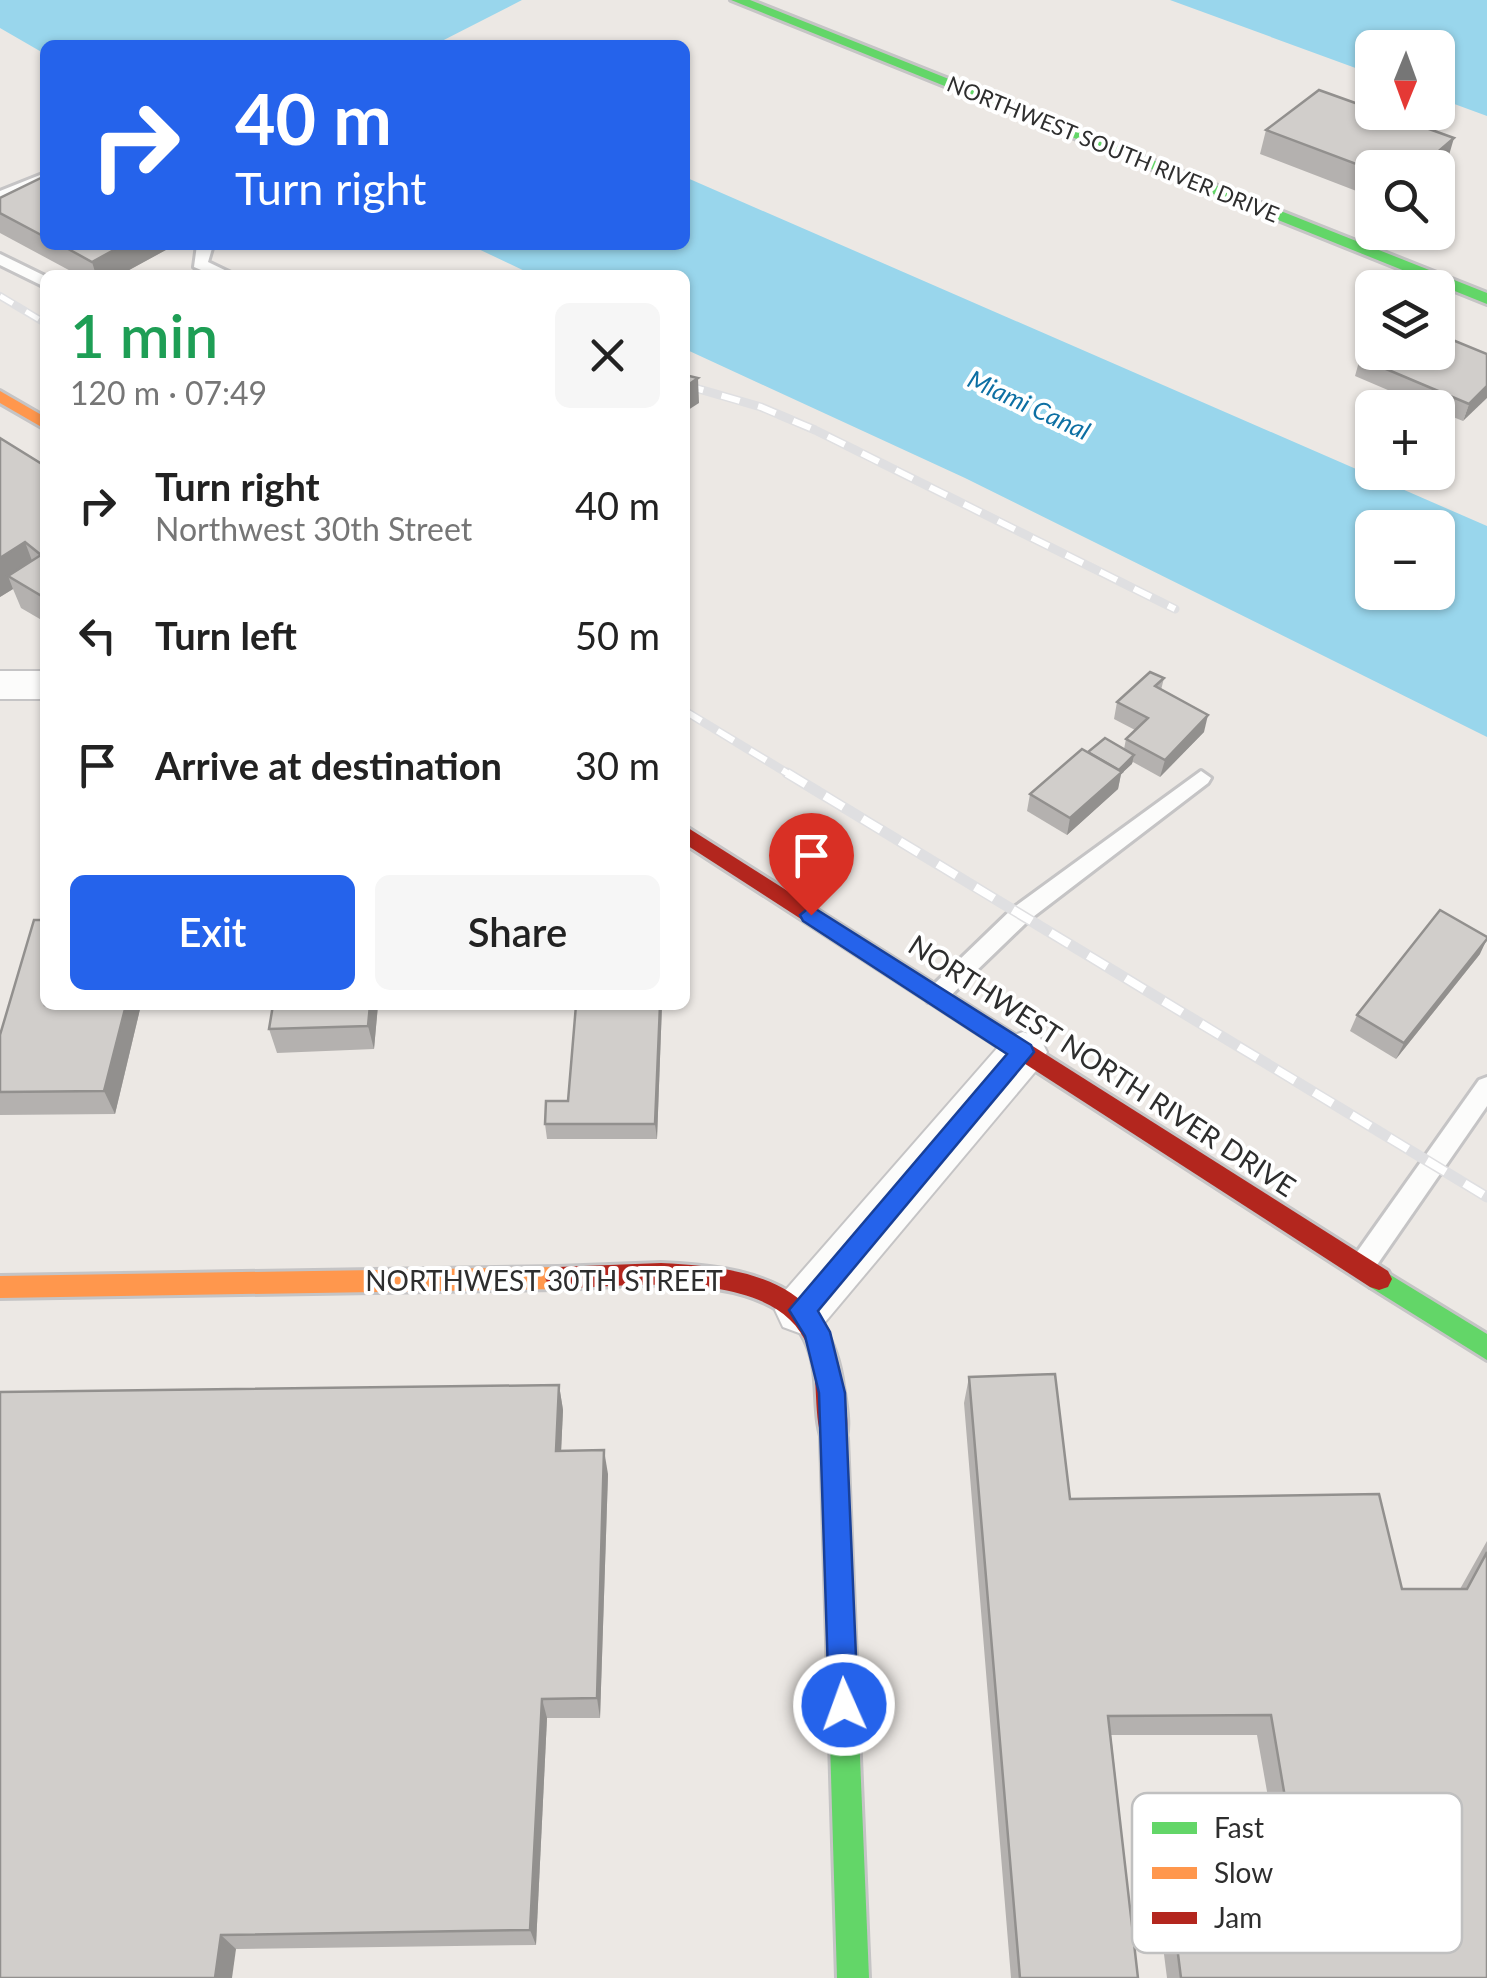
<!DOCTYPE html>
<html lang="en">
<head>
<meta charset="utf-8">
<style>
  :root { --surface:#fff; --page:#f6f6f6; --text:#222; --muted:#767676; --accent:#2563eb }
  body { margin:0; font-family:Lato,sans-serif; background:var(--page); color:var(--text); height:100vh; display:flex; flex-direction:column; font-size:38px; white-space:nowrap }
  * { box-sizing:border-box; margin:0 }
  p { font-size:32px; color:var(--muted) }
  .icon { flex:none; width:55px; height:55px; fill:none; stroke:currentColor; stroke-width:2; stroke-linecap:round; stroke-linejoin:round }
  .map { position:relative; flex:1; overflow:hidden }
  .panel { position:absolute; left:40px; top:270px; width:650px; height:740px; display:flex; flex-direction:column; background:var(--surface); border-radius:15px; box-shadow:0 2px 8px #0004 }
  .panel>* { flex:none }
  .hud { position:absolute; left:40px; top:40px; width:650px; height:210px; border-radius:15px; box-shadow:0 2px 8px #0004; background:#2563eb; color:#fff; overflow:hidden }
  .needle { width:65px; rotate:181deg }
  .controls { position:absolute; left:1355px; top:30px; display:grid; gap:20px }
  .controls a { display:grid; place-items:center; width:100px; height:100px; border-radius:15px; background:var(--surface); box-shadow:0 2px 8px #0004; font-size:50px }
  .pin { position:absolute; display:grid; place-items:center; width:85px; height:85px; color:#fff; margin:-102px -42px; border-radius:50% 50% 50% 0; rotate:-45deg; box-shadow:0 0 10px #0007 }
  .pin .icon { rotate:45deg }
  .me { position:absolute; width:110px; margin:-55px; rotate:358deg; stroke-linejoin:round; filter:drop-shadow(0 0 8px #0008) }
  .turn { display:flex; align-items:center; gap:35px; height:210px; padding:0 30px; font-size:45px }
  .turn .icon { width:130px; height:130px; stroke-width:2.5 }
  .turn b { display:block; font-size:70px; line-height:85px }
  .round { display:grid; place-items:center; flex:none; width:105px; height:105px; border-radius:15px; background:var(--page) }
  .summary { display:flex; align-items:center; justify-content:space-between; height:170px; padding:0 30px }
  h1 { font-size:60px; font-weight:600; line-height:75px; color:#1e9e55 }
  .cta { display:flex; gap:20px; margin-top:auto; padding:20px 30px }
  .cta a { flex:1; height:115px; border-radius:15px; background:var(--accent); color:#fff; font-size:40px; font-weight:600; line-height:115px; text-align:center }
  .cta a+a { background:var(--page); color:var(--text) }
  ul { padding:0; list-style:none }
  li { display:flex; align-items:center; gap:30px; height:130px; padding:0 30px }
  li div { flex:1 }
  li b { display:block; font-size:38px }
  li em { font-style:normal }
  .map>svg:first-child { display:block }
  .water { fill:#99d6ec; fill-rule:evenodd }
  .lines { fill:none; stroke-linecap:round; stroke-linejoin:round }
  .lane-casing { stroke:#c5c4c5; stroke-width:6 }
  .street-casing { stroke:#c5c4c5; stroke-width:4 }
  .fast-casing { stroke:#c5c4c5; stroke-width:6 }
  .slow-casing { stroke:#c5c4c5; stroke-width:6 }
  .jam-casing { stroke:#c5c4c5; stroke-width:6 }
  .lane { fill:#fcfcfb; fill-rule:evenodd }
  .street { fill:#fcfcfb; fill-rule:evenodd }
  .fast { fill:#63d668; fill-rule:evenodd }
  .slow { fill:#ff974d; fill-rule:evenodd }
  .jam { fill:#b3261e; fill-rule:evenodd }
  .rail-far2-casing { stroke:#dfdfe1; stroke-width:8 }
  .rail-far1-casing { stroke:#dfdfe1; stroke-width:9 }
  .rail-casing { stroke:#dfdfe1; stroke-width:11 }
  .rail-far2 { stroke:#fff; stroke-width:5; stroke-dasharray:15; stroke-linecap:butt }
  .rail-far1 { stroke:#fff; stroke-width:6; stroke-dasharray:19; stroke-linecap:butt }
  .rail { stroke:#fff; stroke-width:8; stroke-dasharray:22; stroke-linecap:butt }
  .wall { fill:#b4b1af }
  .shaded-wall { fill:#92908e }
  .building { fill:#d1cecb; stroke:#92908e; stroke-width:2.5 }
  .route { fill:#2563eb; stroke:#184099; stroke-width:2.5 }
  .labels { text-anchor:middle; stroke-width:8; stroke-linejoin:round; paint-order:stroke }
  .far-street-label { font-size:22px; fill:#2e2e2e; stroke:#fff }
  .far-water-label { font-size:25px; font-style:italic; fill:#0d6fa3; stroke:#fff }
  .street-label { font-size:28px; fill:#2e2e2e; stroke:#fff }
  .key { fill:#fff; stroke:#c0c0c0; stroke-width:2.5 }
  .key-label { font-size:28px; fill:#2e2e2e }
</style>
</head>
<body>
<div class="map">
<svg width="1487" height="1978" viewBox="0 0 1487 1978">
  <rect width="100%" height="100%" fill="#ece8e4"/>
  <!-- water -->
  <g class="water">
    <polygon points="0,0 522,0 434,45 45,45 45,54 0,28"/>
    <polygon points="1170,0 1487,0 1487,116 1438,98 1438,48 1372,48 1372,74"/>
    <path d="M685 177 1487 526V737L965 478 685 349V275H533L470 245H685ZM1372 528H1438V592H1372Z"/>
  </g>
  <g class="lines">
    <!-- lane casing -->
    <g class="lane-casing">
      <g id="lane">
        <polygon points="45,173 45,182 0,201 0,191"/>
        <polygon points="197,245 213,245 208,262 235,275 213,275 194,267"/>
        <polygon points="0,254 45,276 45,287 0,265"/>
        <polygon points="1201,771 1211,778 1208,783 1029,920 944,1002 928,1002 925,996 928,990 1013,908"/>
        <polygon points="1487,1077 1487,1106 1370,1275 1361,1278 1352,1275 1348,1267 1352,1259 1479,1080"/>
      </g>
    </g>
    <!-- street casing -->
    <g class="street-casing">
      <g id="street">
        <rect x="0" y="671" width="45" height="28"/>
        <polygon points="1023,1032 1040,1038 1047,1052 1040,1066 821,1327 802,1334 783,1327 775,1310 783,1293 1006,1038"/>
      </g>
    </g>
    <!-- fast casing -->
    <g class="fast-casing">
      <g id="fast">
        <polygon points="731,0 750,0 1487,293 1487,304"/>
        <polygon points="1379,1268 1487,1334 1487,1360 1370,1287 1366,1279 1370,1271"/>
        <polygon points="834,1425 843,1429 847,1438 869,1978 837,1978 821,1438 825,1429"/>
      </g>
    </g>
    <!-- slow casing -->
    <g class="slow-casing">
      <g id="slow">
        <polygon points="0,391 45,417 45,429 0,403"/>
        <polygon points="558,1267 567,1270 571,1278 567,1286 558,1289 0,1298 0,1276"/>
      </g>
    </g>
    <!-- jam casing -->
    <g class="jam-casing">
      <g id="jam">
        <polygon points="685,826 1388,1271 1392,1279 1388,1287 1379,1290 1370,1287 685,844"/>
        <path d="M661 1263C751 1267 829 1282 843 1386 846 1405 851 1430 843 1447L834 1451 825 1447C811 1417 821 1379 808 1347 777 1265 627 1287 558 1289L549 1286 545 1278 549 1270 558 1267Z"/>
      </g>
    </g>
    <!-- lane -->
    <use href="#lane" class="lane"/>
    <!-- street -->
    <use href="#street" class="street"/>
    <!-- fast -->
    <use href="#fast" class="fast"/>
    <!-- slow -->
    <use href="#slow" class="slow"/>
    <!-- jam -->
    <use href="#jam" class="jam"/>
    <!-- rail-far2 casing -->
    <g class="rail-far2-casing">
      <polyline id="rail-far2" points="0,296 45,323"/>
    </g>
    <!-- rail-far1 casing -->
    <g class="rail-far1-casing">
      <g id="rail-far1">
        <polyline points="685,385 761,407 815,430 1175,609"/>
        <polyline points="685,711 792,776"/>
      </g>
    </g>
    <!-- rail casing -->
    <g class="rail-casing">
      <polyline id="rail" points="787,773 1487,1197"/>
    </g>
    <!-- rail-far2 -->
    <use href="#rail-far2" class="rail-far2"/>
    <!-- rail-far1 -->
    <use href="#rail-far1" class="rail-far1"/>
    <!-- rail -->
    <use href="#rail" class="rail"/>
  </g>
  <!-- wall -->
  <g class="wall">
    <polygon points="1266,130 1447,162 1438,170 1438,168 1372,168 1372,197 1260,154"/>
    <polygon points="45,176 45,245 175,245 120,275 78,275 0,233 0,198"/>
    <polygon points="1487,354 1463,421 1438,411 1438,408 1430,408 1355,376 1360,358"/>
    <polygon points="45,466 45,622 21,608 13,589 0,597"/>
    <polygon points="1164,678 1161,690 1204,732 1160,777 1133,762 1121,774 1118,789 1067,835 1027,811 1030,794 1088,752 1124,749 1126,739 1135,730 1114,719 1117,702"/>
    <polygon points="1480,954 1396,1059 1350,1031 1357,1015"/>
    <polygon points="45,1005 141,1005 115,1114 0,1115 0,1035"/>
    <polygon points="378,1005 374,1049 277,1053 269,1029"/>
    <polygon points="576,1005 662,1005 657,1139 547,1139 545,1124 568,1101"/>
    <polygon points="969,1377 1070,1499 1402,1589 1460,1589 1487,1541 1487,1978 1167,1978 1148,1828 1160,1811 1271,1814 1257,1735 1111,1735 1138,1978 1011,1978 964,1403"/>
    <polygon points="559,1385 563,1410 561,1451 608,1474 600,1718 547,1718 536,1945 236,1949 0,1978"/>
  </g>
  <!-- shaded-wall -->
  <g class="shaded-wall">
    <polygon points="1454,138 1447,162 1438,170 1438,168 1419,168"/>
    <polygon points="123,245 175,245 120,275 96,275 92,262"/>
    <polygon points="698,378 699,403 685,412 685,387"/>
    <polygon points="1487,386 1487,398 1463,421 1469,404"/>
    <polygon points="25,542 37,574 8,576 13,589 0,597 0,558"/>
    <polygon points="1208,715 1204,732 1160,777 1165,760"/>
    <polygon points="1134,755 1132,764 1121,774 1118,789 1067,835 1070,818"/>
    <polygon points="1487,939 1480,954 1396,1059 1404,1043"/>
    <polygon points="126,1005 141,1005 115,1114 104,1091"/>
    <polygon points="370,1005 378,1005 374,1049 368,1026"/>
    <polygon points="660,1005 662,1005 657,1139 655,1124"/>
    <polygon points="559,1385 563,1410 560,1475 556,1451"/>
    <polygon points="604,1450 608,1474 600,1718 597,1698"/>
    <polygon points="542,1699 547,1718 536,1945 530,1930"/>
    <polygon points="221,1935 236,1949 232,1978 215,1978"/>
  </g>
  <!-- building -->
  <g class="building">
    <polygon points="1319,90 1372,109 1372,112 1382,112 1454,138 1419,168 1372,168 1372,170 1266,130"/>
    <polygon points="45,176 45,237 0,213 0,198"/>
    <polygon points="61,245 123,245 92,262"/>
    <polygon points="1438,334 1487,354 1487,386 1469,404 1360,358 1372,347 1372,352 1438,352"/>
    <polygon points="685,375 698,378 685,387"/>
    <polygon points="0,438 45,466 45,598 8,576 41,555 25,542 0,558"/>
    <polygon points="1150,672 1164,678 1155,686 1208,715 1165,760 1126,739 1148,718 1117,702"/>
    <polygon points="1105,738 1134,755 1119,770 1088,752"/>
    <polygon points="1082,749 1122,772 1070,818 1030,794"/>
    <polygon points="1440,910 1487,937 1487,939 1404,1043 1357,1015"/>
    <polygon points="34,920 45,920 45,1005 126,1005 104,1091 0,1092 0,1035"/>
    <polygon points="273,1005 370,1005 368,1026 269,1029"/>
    <polygon points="576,1005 660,1005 655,1124 545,1124 546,1101 568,1101"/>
    <polygon points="1055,1374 1070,1499 1379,1494 1402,1589 1467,1589 1487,1552 1487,1978 1181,1978 1160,1811 1288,1815 1271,1715 1108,1716 1138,1978 1020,1978 969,1377"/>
    <polygon points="559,1385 556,1451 604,1450 597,1698 542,1699 530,1930 221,1935 215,1978 0,1978 0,1392"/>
  </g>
  <!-- route -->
  <polygon class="route" points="811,906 1031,1045 1034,1052 818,1311 830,1332 845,1393 858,1705 854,1715 844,1720 833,1715 829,1705 819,1393 805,1336 789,1310 1007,1054 803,921 800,915"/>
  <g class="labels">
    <!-- far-street labels -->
    <g class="far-street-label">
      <text transform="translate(1113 149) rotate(22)" y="8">NORTHWEST SOUTH RIVER DRIVE</text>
    </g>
    <!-- far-water labels -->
    <g class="far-water-label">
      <text transform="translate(1029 405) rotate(25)" y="9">Miami Canal</text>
    </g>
    <!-- street labels -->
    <g class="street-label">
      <text transform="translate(1102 1066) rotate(33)" y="10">NORTHWEST NORTH RIVER DRIVE</text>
      <text x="544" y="1291">NORTHWEST 30TH STREET</text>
    </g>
  </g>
  <!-- legend -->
  <rect x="1132" y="1793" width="330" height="160" rx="15" class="key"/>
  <rect x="1152" y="1822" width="45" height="12" fill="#63d668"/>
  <rect x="1152" y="1867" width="45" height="12" fill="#ff974d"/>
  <rect x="1152" y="1912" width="45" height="12" fill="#b3261e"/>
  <g class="key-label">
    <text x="1214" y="1838">Fast</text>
    <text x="1214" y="1883">Slow</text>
    <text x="1214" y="1928">Jam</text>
  </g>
</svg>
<div class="controls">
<a><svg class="needle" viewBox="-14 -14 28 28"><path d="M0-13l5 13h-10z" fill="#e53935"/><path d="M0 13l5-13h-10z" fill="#767676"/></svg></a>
<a><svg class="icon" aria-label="search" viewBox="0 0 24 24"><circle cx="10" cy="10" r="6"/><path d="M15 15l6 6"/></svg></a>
<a><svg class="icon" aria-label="layers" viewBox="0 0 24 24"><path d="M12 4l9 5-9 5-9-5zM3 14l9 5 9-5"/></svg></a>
<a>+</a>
<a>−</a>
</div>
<div class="pin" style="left:811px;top:915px;background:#d93025"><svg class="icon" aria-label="arrive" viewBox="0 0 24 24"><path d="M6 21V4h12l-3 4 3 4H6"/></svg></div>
<svg class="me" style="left:844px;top:1705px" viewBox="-20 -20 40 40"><circle r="17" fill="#2563eb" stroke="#fff" stroke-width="3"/><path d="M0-11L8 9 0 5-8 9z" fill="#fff"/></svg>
<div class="hud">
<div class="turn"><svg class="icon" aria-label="right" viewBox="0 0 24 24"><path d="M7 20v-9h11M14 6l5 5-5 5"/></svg><div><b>40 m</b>Turn right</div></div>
</div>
<section class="panel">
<div class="summary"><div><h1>1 min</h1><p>120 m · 07:49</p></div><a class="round"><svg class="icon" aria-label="close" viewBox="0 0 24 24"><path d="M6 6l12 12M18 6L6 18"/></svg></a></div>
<ul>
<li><svg class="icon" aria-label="right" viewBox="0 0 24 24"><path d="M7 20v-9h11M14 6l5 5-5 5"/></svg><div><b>Turn right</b><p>Northwest 30th Street</p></div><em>40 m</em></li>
<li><svg class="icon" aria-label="left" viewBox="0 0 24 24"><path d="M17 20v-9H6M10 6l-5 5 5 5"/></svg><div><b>Turn left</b></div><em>50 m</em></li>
<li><svg class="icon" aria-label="arrive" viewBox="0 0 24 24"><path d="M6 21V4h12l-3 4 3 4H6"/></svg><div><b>Arrive at destination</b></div><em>30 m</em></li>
</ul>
<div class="cta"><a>Exit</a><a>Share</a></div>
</section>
</div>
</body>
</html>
